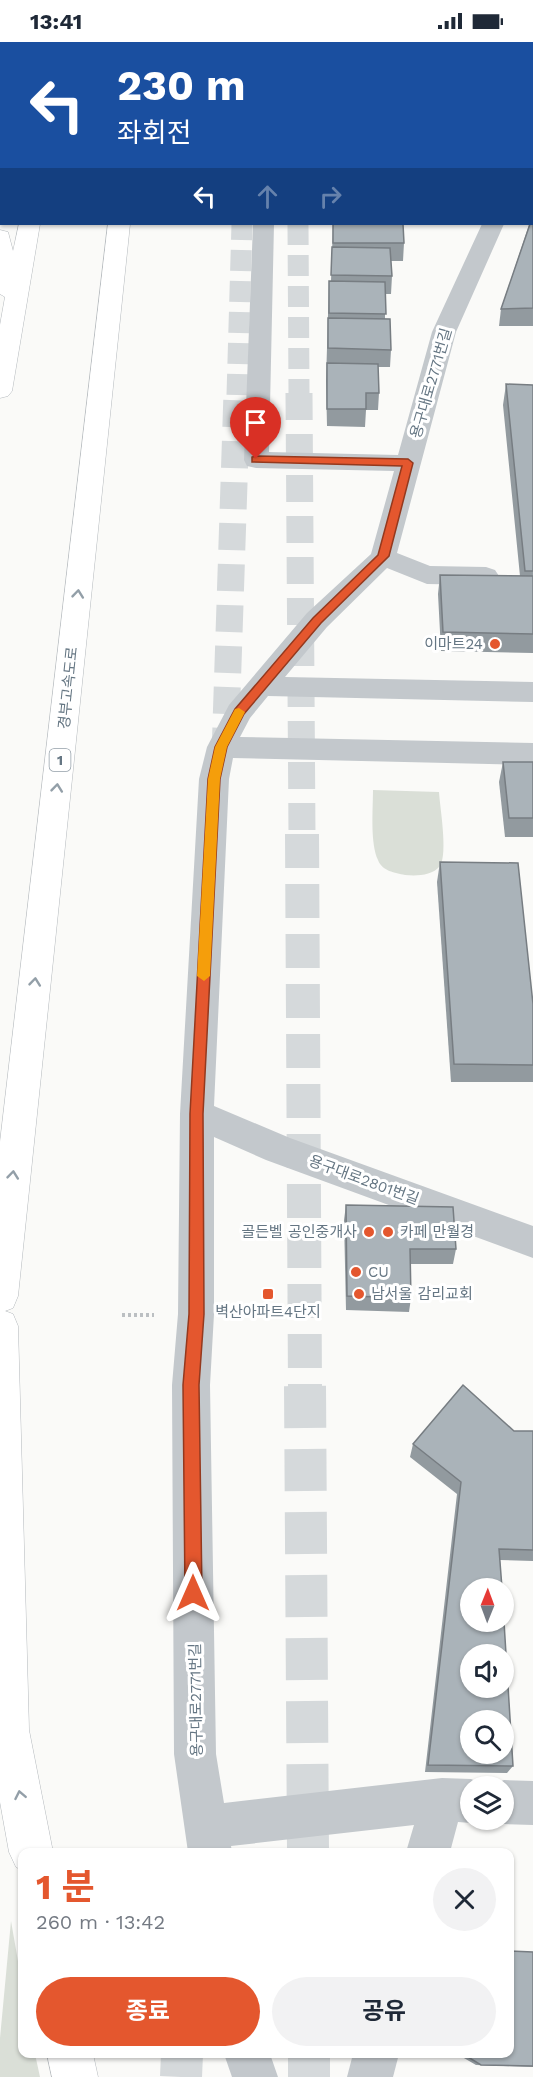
<!DOCTYPE html>
<html lang="ko">
<head>
<meta charset="utf-8">
<style>
  :root { --surface:#fff; --page:#f2f2f3; --text:#1f2937; --muted:#747a83; --accent:#e4572e }
  body { margin:0; font-family:"Work Sans","Noto Sans KR",sans-serif; background:var(--page); color:var(--text); height:100vh; display:flex; flex-direction:column; font-size:22px; white-space:nowrap }
  * { box-sizing:border-box; margin:0 }
  p { font-size:20px; color:var(--muted) }
  .icon { flex:none; width:33px; height:33px; fill:none; stroke:currentColor; stroke-width:2; stroke-linecap:round; stroke-linejoin:round }
  .map { position:relative; flex:1; overflow:hidden }
  .drawer { position:absolute; left:18px; top:1806px; width:496px; height:210px; display:flex; flex-direction:column; background:var(--surface); border-radius:12px; box-shadow:0 2px 4px #0004 }
  .drawer>* { flex:none }
  .banner { position:absolute; left:0px; top:0px; width:534px; height:183px; box-shadow:0 2px 4px #0004; background:#1a4fa0; color:#fff; overflow:hidden }
  .needle { width:39px; rotate:1deg }
  .buttons { position:absolute; left:460px; top:1536px; display:grid; gap:12px }
  .buttons a { display:grid; place-items:center; width:54px; height:54px; border-radius:50%; background:var(--surface); box-shadow:0 2px 4px #0004; font-size:30px }
  .pin { position:absolute; display:grid; place-items:center; width:51px; height:51px; color:#fff; margin:-62px -26px; border-radius:50% 50% 50% 0; rotate:-45deg; box-shadow:0 0 6px #0007 }
  .pin .icon { rotate:45deg }
  .me { position:absolute; width:66px; margin:-33px; rotate:0deg; stroke-linejoin:round; filter:drop-shadow(0 0 4px #0008) }
  .turn { display:flex; align-items:center; gap:21px; height:126px; padding:0 18px; font-size:27px }
  .turn .icon { width:78px; height:78px; stroke-width:2.5 }
  .turn b { display:block; font-size:42px; line-height:51px }
  .lanes { display:flex; align-items:center; height:57px; padding:0 18px; background:#0003; justify-content:center; gap:30px; direction:ltr }
  .lanes .off { opacity:.35 }
  .round { display:grid; place-items:center; flex:none; width:63px; height:63px; border-radius:32px; background:var(--page) }
  .overview { display:flex; align-items:center; justify-content:space-between; height:102px; padding:0 18px }
  h1 { font-size:36px; font-weight:700; line-height:45px; color:var(--accent) }
  .cta { display:flex; gap:12px; margin-top:auto; padding:12px 18px }
  .cta a { flex:1; height:69px; border-radius:36px; background:var(--accent); color:#fff; font-size:24px; font-weight:700; line-height:69px; text-align:center }
  .cta a+a { background:var(--page); color:var(--text) }
  .status { display:flex; justify-content:space-between; align-items:center; height:42px; padding:0 30px; background:var(--surface); direction:ltr }
  .status svg { height:16px; fill:currentColor }
  .map>svg:first-child { display:block }
  .green { fill:#dadfd7 }
  .lines { fill:none; stroke-linecap:round; stroke-linejoin:round }
  .highway-tunnel-far3 { stroke:#d5d9db; stroke-width:21; stroke-dasharray:21 10; stroke-linecap:butt }
  .highway-tunnel-far2 { stroke:#d5d9db; stroke-width:27; stroke-dasharray:27 14; stroke-linecap:butt }
  .highway-tunnel-far1 { stroke:#d5d9db; stroke-width:34; stroke-dasharray:34 16; stroke-linecap:butt }
  .highway-tunnel { stroke:#d5d9db; stroke-width:42; stroke-dasharray:42 21; stroke-linecap:butt }
  .highway-casing { stroke:#b4b9bd; stroke-width:1 }
  .path { stroke:#bbbfc2; stroke-width:4; stroke-dasharray:3 3; stroke-linecap:butt }
  .minor { fill:#c3c8cc; fill-rule:evenodd }
  .highway { fill:#fff; fill-rule:evenodd }
  .wall { fill:#929a9f }
  .building { fill:#aab3b9; stroke:#777d82; stroke-width:1.5; fill-rule:evenodd }
  .oneway { stroke:#939fa8 }
  .route { fill:#e4572e; stroke:#94391e; stroke-width:1.5 }
  .slow { fill:#f59e0b }
  .poi-dot { fill:#e4572e; stroke:#fff; stroke-width:2 }
  .labels { text-anchor:middle; stroke-width:6; stroke-linejoin:round; paint-order:stroke }
  .shield { fill:#fff; stroke:#939fa8; stroke-width:1.5 }
  .shield-label { font-size:14px; font-weight:bold; fill:#657683 }
  .street-label { font-size:15px; fill:#657683; stroke:#fff }
  .poi-label { font-size:15px; fill:#657683; stroke:#fff; text-anchor:start }
</style>
</head>
<body>
<div class="status"><b>13:41</b><svg viewBox="0 0 49 12"><path d="M0 12V9h3v3zM5 12V6h3v6zM10 12V3h3v9zM15 12V0h3v12zM26 1h20v11H26zM47 4h2v5h-2z"/></svg></div>
<div class="map">
<svg width="533" height="2035" viewBox="0 0 533 2035">
  <rect width="100%" height="100%" fill="#fafaf8"/>
  <!-- green -->
  <g class="green">
    <path d="M373 748 439 750C440 766 448 811 440 824 432 834 416 834 405 833 395 831 382 829 378 818 370 801 373 768 373 748Z"/>
    <polygon points="11,1879 22,1942 22,2012 35,2012 40,2035 0,2035 0,1996"/>
  </g>
  <g class="lines">
    <!-- highway-tunnel-far3 -->
    <g class="highway-tunnel-far3">
      <polyline points="298,182 299,353"/>
      <polyline points="237,353 242,182"/>
    </g>
    <!-- highway-tunnel-far2 -->
    <g class="highway-tunnel-far2">
      <polyline points="299,351 302,793"/>
      <polyline points="225,713 237,351"/>
    </g>
    <!-- highway-tunnel-far1 -->
    <polyline class="highway-tunnel-far1" points="302,792 305,1345"/>
    <!-- highway-tunnel -->
    <g class="highway-tunnel">
      <polyline points="305,1344 308,1810"/>
      <polyline points="309,2012 309,2035"/>
      <polyline points="181,2035 182,2012"/>
    </g>
    <!-- highway casing -->
    <g class="highway-casing">
      <g id="highway">
        <rect x="3" y="0" width="20" height="2"/>
        <rect x="51" y="0" width="20" height="2"/>
        <polygon points="130,0 150,0 130,2"/>
        <polygon points="2,57 2,77 0,77 0,58"/>
        <polygon points="19,182 40,182 12,349 8,354 0,356 0,283 5,255 0,252 0,188 8,190 13,209"/>
        <polygon points="108,182 130,182 18,1254 13,1266 5,1269 13,1272 18,1284 29,1688 53,1810 22,1810 22,1828 16,1825 9,1810 0,1760 0,1100"/>
        <polygon points="47,2012 93,2012 98,2035 52,2035"/>
      </g>
    </g>
    <!-- path -->
    <polyline class="path" points="122,1273 154,1273"/>
    <!-- minor -->
    <g class="minor">
      <rect x="258" y="0" width="20" height="2"/>
      <polygon points="493,0 513,0 513,2 494,2"/>
      <polygon points="532,1 533,1 533,13 531,2"/>
      <rect x="532" y="62" width="1" height="12"/>
      <rect x="532" y="155" width="1" height="12"/>
      <polygon points="253,182 274,182 269,410 398,413 432,290 482,182 504,182 456,290 397,511 430,524 486,525 495,528 499,534 495,540 486,543 427,542 387,526 327,585 285,635 533,640 533,660 268,654 250,676 240,695 533,701 533,723 233,716 229,737 214,1064 290,1096 533,1184 533,1216 266,1118 214,1095 214,1272 210,1343 216,1712 224,1761 442,1736 471,1737 487,1744 471,1744 471,1778 478,1778 471,1781 458,1780 450,1810 406,1810 414,1783 231,1804 232,1810 188,1810 174,1712 172,1343 178,1272 180,1072 199,737 207,705 229,663 307,571 371,512 394,429 256,426 247,424 244,418"/>
      <polygon points="504,1738 533,1739 533,1783 504,1782 494,1778 504,1778 504,1744 489,1744"/>
      <polygon points="224,2012 270,2012 278,2035 232,2035"/>
      <polygon points="353,2012 399,2012 393,2035 347,2035"/>
    </g>
    <!-- highway -->
    <use href="#highway" class="highway"/>
  </g>
  <!-- wall -->
  <g class="wall">
    <polygon points="533,171 533,284 499,284 501,267"/>
    <polygon points="333,182 404,201 403,219 391,219 392,234 391,252 385,252 385,277 391,308 390,325 378,325 379,351 378,368 366,368 365,385 327,384 326,339 329,239 331,239"/>
    <polygon points="506,342 533,343 533,611 441,609 438,552 440,533 520,534 503,363"/>
    <polygon points="503,720 533,720 533,795 505,795 499,740"/>
    <polygon points="440,820 533,962 533,1040 451,1040 437,840"/>
    <polygon points="346,1163 456,1207 453,1222 410,1222 411,1256 409,1270 346,1268 344,1178"/>
    <polygon points="514,1389 533,1389 533,1519 500,1518 513,1724 507,1731 425,1730 457,1452 410,1415 413,1402"/>
    <polygon points="533,1910 533,2025 476,2023 457,2012 510,2012"/>
  </g>
  <!-- building -->
  <g class="building">
    <rect x="354" y="0" width="105" height="2"/>
    <polygon points="533,171 533,266 501,267 530,182 532,182"/>
    <polygon points="333,182 403,182 404,201 333,201"/>
    <polygon points="332,205 390,206 392,234 331,233"/>
    <polygon points="329,239 385,240 386,272 329,271"/>
    <polygon points="328,276 390,277 391,308 328,306"/>
    <polygon points="327,321 378,322 379,351 366,351 366,367 327,367"/>
    <polygon points="506,342 533,343 533,529 525,529"/>
    <polygon points="440,533 533,534 533,592 443,590"/>
    <polygon points="503,720 533,720 533,776 509,776"/>
    <polygon points="440,820 518,821 533,962 533,1023 454,1022"/>
    <polygon points="346,1163 453,1165 456,1207 410,1207 411,1256 347,1254"/>
    <path d="M463 1343 514 1389H533V1508L499 1507 502 1546H471V1580H504L513 1724 428 1723 461 1440 413 1402ZM471 1612H504V1646H471ZM471 1678H504V1712H471Z"/>
    <polygon points="510,1909 533,1910 533,2024 481,2023 463,2012 510,2012"/>
  </g>
  <!-- one-way arrows -->
  <defs><path id="oneway-chevron" d="M-2-3.5L2.5 0L-2 3.5" fill="none" stroke-width="1.6" stroke-linecap="round" stroke-linejoin="round" transform="scale(1.5)"/></defs>
  <g class="oneway">
    <use href="#oneway-chevron" transform="translate(78 552) rotate(-84)"/>
    <use href="#oneway-chevron" transform="translate(57 746) rotate(-84)"/>
    <use href="#oneway-chevron" transform="translate(35 940) rotate(-84)"/>
    <use href="#oneway-chevron" transform="translate(13 1133) rotate(-84)"/>
    <use href="#oneway-chevron" transform="translate(20 1753) rotate(-101)"/>
  </g>
  <!-- route -->
  <polygon class="route" points="256,414 408,417 413,421 389,514 321,581 244,672 227,705 220,737 203,1072 204,1272 199,1343 202,1551 199,1557 193,1559 187,1557 185,1551 183,1343 189,1272 190,1072 208,737 215,705 235,667 313,576 378,513 402,424 252,420 252,415"/>
  <!-- slow -->
  <polygon class="slow" points="239,666 245,670 227,705 220,737 210,934 204,939 197,934 208,737 215,705 235,667"/>
  <!-- markers -->
  <g class="poi-dot">
    <circle cx="495" cy="602" r="6"/>
    <circle cx="369" cy="1190" r="6"/>
    <circle cx="388" cy="1190" r="6"/>
    <circle cx="356" cy="1230" r="6"/>
    <rect x="262" y="1246" width="12" height="12" rx="3"/>
    <circle cx="359" cy="1252" r="6"/>
  </g>
  <g class="labels">
    <!-- shield labels -->
    <rect class="shield" x="49.5" y="707" width="21" height="22" rx="4.5"/>
    <g class="shield-label">
      <text x="60" y="723">1</text>
    </g>
    <!-- street labels -->
    <g class="street-label">
      <text transform="translate(431 341) rotate(-74)" y="5">용구대로2771번길</text>
      <text transform="translate(68 646) rotate(-84)" y="5">경부고속도로</text>
      <text transform="translate(364 1138) rotate(20)" y="5">용구대로2801번길</text>
      <text transform="translate(196 1658) rotate(-91)" y="5">용구대로2771번길</text>
    </g>
    <!-- poi labels -->
    <g class="poi-label">
      <text x="483" y="607" text-anchor="end">이마트24</text>
      <text x="357" y="1195" text-anchor="end">골든벨 공인중개사</text>
      <text x="400" y="1195">카페 만월경</text>
      <text x="368" y="1235">CU</text>
      <text x="371" y="1257">남서울 감리교회</text>
      <text x="268" y="1275" text-anchor="middle">벽산아파트4단지</text>
    </g>
  </g>
</svg>
<div class="buttons">
<a><svg class="needle" viewBox="-14 -14 28 28"><path d="M0-13l5 13h-10z" fill="#e53935"/><path d="M0 13l5-13h-10z" fill="#747a83"/></svg></a>
<a><svg class="icon" aria-label="sound" viewBox="0 0 24 24"><path d="M4 9h4l5-4v14l-5-4H4zM17 9q2 3 0 6"/></svg></a>
<a><svg class="icon" aria-label="search" viewBox="0 0 24 24"><circle cx="10" cy="10" r="6"/><path d="M15 15l6 6"/></svg></a>
<a><svg class="icon" aria-label="layers" viewBox="0 0 24 24"><path d="M12 4l9 5-9 5-9-5zM3 14l9 5 9-5"/></svg></a>
</div>
<div class="pin" style="left:256px;top:417px;background:#d93025"><svg class="icon" aria-label="arrive" viewBox="0 0 24 24"><path d="M6 21V4h12l-3 4 3 4H6"/></svg></div>
<svg class="me" style="left:193px;top:1551px" viewBox="-20 -20 40 40"><path d="M0-17L14 15 0 8-14 15z" fill="#e4572e" stroke="#fff" stroke-width="4"/></svg>
<div class="banner">
<div class="turn"><svg class="icon" aria-label="left" viewBox="0 0 24 24"><path d="M17 20v-9H6M10 6l-5 5 5 5"/></svg><div><b>230 m</b>좌회전</div></div>
<div class="lanes"><svg class="icon" aria-label="left" viewBox="0 0 24 24"><path d="M17 20v-9H6M10 6l-5 5 5 5"/></svg><svg class="icon off" aria-label="ahead" viewBox="0 0 24 24"><path d="M12 20V5M6 11l6-6 6 6"/></svg><svg class="icon off" aria-label="right" viewBox="0 0 24 24"><path d="M7 20v-9h11M14 6l5 5-5 5"/></svg></div>
</div>
<section class="drawer">
<div class="overview"><div><h1>1 분</h1><p>260 m · 13:42</p></div><a class="round"><svg class="icon" aria-label="close" viewBox="0 0 24 24"><path d="M6 6l12 12M18 6L6 18"/></svg></a></div>
<div class="cta"><a>종료</a><a>공유</a></div>
</section>
</div>
</body>
</html>
